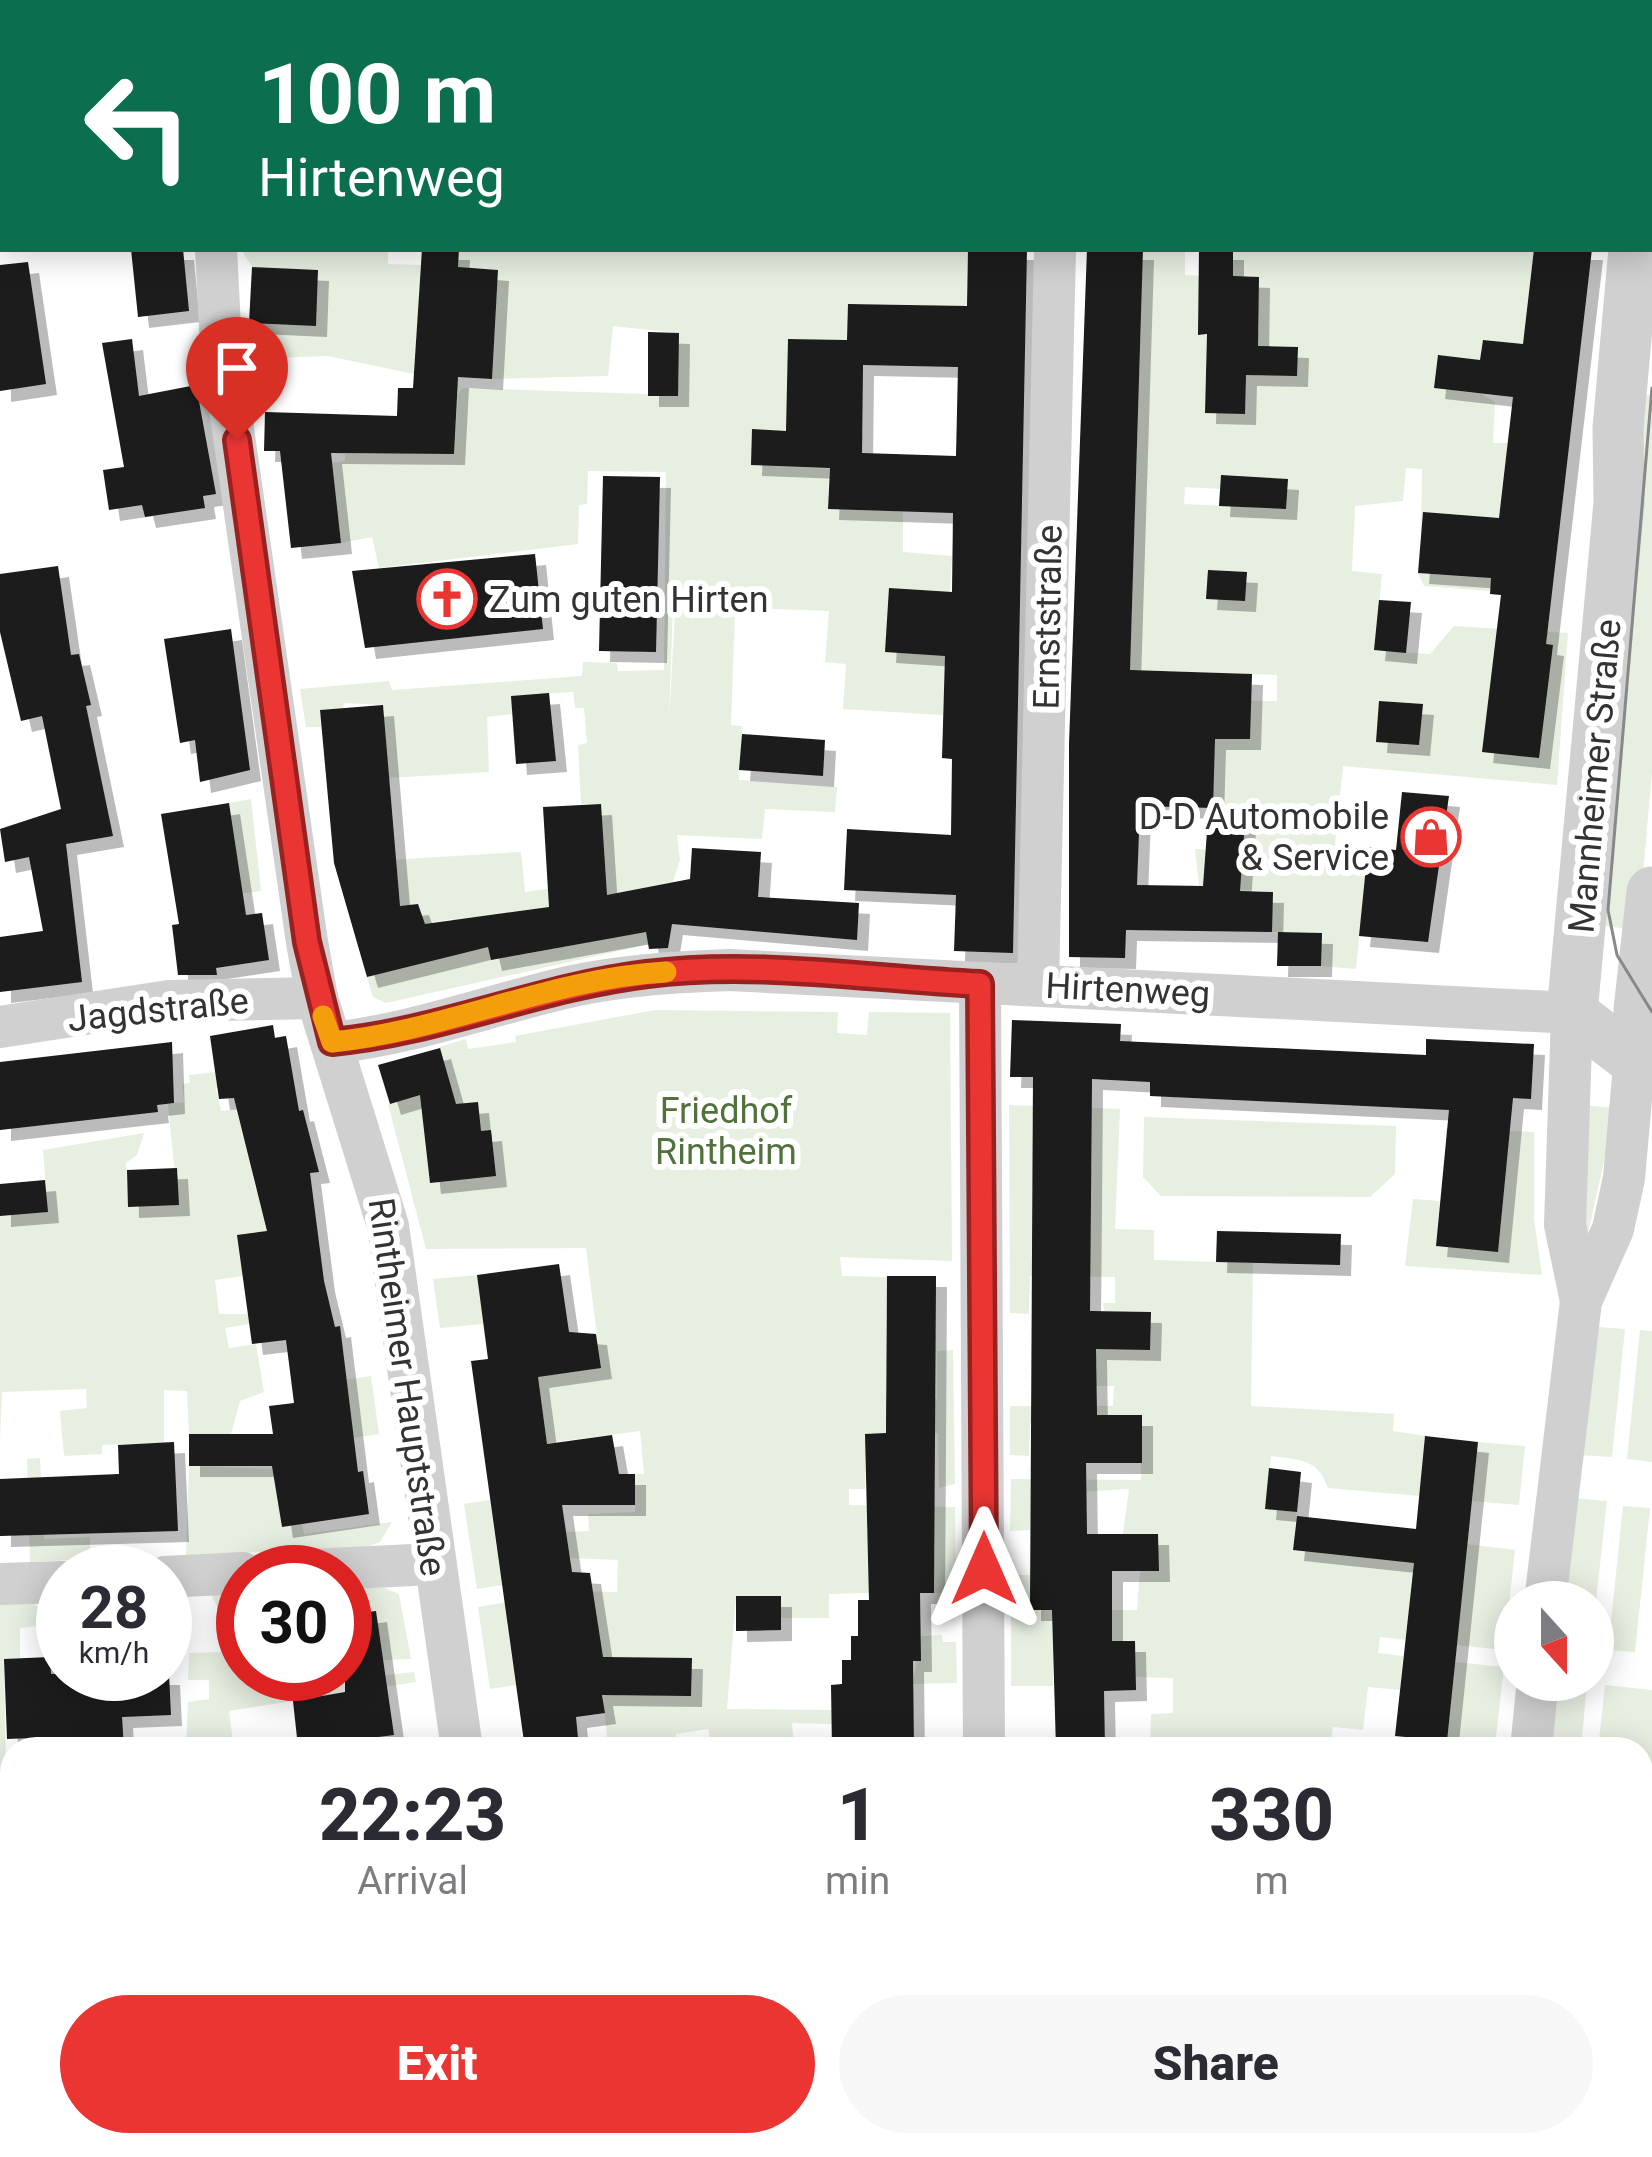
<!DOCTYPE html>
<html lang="en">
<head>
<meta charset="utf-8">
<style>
  :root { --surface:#fff; --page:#f7f7f7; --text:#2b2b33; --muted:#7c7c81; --accent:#eb3533 }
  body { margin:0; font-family:Roboto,sans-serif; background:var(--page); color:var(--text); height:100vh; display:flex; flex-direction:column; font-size:45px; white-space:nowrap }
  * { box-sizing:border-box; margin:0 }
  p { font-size:39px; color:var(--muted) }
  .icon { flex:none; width:66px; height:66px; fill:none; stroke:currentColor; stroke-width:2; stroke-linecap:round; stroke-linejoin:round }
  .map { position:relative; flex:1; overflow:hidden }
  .side { position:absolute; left:0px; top:1737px; width:1653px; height:420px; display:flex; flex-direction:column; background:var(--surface); border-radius:36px 36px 0 0; box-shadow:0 6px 30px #0003 }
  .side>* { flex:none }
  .hud { position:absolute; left:0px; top:0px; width:1653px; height:252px; box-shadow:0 6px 30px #0003; background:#0b6e4f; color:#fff; overflow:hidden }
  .needle { width:78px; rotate:159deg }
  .controls { position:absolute; left:1494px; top:1581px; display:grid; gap:24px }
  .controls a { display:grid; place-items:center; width:120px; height:120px; border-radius:50%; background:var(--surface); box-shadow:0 6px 30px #0003; font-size:60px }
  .speed { position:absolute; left:36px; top:1545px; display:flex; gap:24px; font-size:60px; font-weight:700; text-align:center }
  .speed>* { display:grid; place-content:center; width:156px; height:156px; border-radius:50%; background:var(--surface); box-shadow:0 6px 30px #0003; line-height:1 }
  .speed small { font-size:30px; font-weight:400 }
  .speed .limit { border:18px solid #d22; background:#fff; color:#111 }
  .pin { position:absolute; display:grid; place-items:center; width:102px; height:102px; color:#fff; margin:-123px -51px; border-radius:50% 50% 50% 0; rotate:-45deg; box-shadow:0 0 12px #0007 }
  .pin .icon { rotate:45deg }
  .me { position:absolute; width:132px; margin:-66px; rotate:0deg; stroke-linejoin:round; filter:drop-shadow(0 0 9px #0008) }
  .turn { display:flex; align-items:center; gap:42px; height:252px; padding:0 60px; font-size:54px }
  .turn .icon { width:156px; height:156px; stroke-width:2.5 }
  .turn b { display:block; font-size:84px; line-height:102px }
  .eta { display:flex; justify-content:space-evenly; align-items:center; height:204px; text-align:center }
  .eta b { font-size:72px; font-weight:800; line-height:84px }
  .action { display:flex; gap:24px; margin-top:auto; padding:24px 60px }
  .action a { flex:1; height:138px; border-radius:72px; background:var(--accent); color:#fff; font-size:48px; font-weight:800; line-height:138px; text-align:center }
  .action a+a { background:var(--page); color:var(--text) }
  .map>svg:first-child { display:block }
  .green { fill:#e7efe1; fill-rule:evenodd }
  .building { fill:#1a1a1a; fill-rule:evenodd; filter:url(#shadow) }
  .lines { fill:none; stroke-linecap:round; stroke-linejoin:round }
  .minor { stroke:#d0d0d0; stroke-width:42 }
  .tertiary { stroke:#d0d0d0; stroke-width:51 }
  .tram { stroke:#888; stroke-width:3 }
  .route-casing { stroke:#992221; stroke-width:30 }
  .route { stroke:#eb3533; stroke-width:21 }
  .slow { stroke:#f59e0b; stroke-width:21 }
  .labels { text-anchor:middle; stroke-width:12; stroke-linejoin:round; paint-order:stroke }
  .poi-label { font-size:36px; fill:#333; stroke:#fff; text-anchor:start }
  .street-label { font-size:36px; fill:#333; stroke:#fff }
  .park-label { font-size:36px; fill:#51713d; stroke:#fff }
</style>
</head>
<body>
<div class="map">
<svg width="1652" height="2157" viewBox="0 0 1652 2157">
  <defs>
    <filter id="shadow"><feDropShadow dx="11" dy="11" stdDeviation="0" flood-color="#0004"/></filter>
  </defs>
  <rect width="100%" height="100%" fill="#fff"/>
  <!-- green -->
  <g class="green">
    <polygon points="241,249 388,249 388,264 421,265 414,374 328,356 246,359 241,329 249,323 316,326 318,271 252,267"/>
    <polygon points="459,249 968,249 966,334 923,305 848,304 863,340 788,339 787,431 751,465 829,469 828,508 903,511 903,552 952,556 943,715 843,709 846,664 825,662 829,611 673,605 669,723 675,610 735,611 731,725 742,726 739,780 837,787 835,812 765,809 762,839 677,835 680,860 673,882 637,890 647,939 663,941 386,1003 373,997 367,977 457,952 452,919 425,924 418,904 401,906 388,860 521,852 525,892 605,880 601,804 581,804 578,745 587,743 584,708 575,708 573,692 512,696 512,714 487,717 489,772 388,778 383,705 344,703 343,708 320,710 321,727 306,727 300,689 389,681 392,690 582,676 583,662 617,663 618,671 664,670 666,472 588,471 587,504 579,505 578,544 379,568 372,537 341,543 332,463 345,461 345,454 454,454 458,394 463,388 678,395 678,333 613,326 608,376 492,379 498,270 458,267"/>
    <path d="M1143 249H1185V275L1208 276 1199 335H1207L1205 412 1246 375 1297 376V347L1258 346 1259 277 1233 276V249H1534L1523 344 1483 340 1480 360 1438 356 1435 388 1482 394 1495 402 1493 443H1508L1490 591 1424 586 1418 573 1450 575 1453 542 1421 539 1422 469 1406 468 1403 501 1355 506 1352 571 1382 574 1375 650 1430 654 1454 626 1568 633 1557 785 1343 766 1335 844 1368 847 1356 969 1321 966V933L1272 932V892L1199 886 1195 849 1243 851 1245 821 1208 818 1213 808 1128 715 1249 739 1251 701H1277V675L1165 671 1129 697ZM1222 475 1287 479 1286 509 1184 504 1185 487 1221 489Z"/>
    <polygon points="1641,395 1652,395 1652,772 1638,930 1596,925"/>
    <polygon points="251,799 261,891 194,900 240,875 229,803"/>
    <polygon points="655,1010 838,1012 837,1033 867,1035 869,1012 950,1013 952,1261 840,1257 842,1276 887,1277 886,1399 937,1399 937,1351 953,1350 955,1484 939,1488 938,1433 866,1434 865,1489 849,1489 849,1505 955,1507 956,1593 934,1593 933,1542 869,1593 829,1594 829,1618 781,1618 736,1597 727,1709 834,1710 833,1724 792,1723 794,1745 712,1749 708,1729 676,1734 678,1749 602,1749 608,1748 595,1610 507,1623 516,1685 490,1689 478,1607 577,1591 617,1592 618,1560 570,1558 566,1532 589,1531 588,1514 635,1512 635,1474 644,1474 640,1431 547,1443 538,1377 601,1368 586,1248 426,1249 388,1104 415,1096 448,1077 439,1047 466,1039 468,1049 516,1042 515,1036"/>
    <polygon points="225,1071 227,1085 216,1088 221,1111 241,1109 255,1186 277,1230 243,1276 215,1280 219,1314 262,1314 263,1322 225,1328 229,1348 256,1344 264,1392 240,1401 231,1434 189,1434 187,1391 164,1390 164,1443 102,1445 102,1454 64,1456 60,1411 87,1408 86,1389 2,1392 0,1440 0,1216 48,1212 43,1150 144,1133 137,1155 126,1163 129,1206 178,1205 168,1104 184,1102 182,1084 190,1083 189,1075"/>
    <path d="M1009 1105 1120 1109 1115 1229 1154 1230V1260L1253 1263 1251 1406 1394 1414 1393 1431 1425 1436 1420 1496 1328 1488C1318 1458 1299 1460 1271 1456L1265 1508 1297 1512 1293 1550 1467 1544 1515 1550 1504 1650 1380 1637 1378 1653 1403 1656 1400 1690 1368 1687 1363 1730 1333 1727 1330 1749H1150L1151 1714 1173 1713V1678L1136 1677 1135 1641 1053 1642V1686H1011V1575H1030L1031 1610H1137L1140 1571H1159L1123 1534 1129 1489 1031 1495 1030 1530 1010 1531 1011 1479 1141 1480V1415L1030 1423 1029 1456 1010 1455V1406H1113L1114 1386H1096V1347L1150 1350 1151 1313 1104 1311 1103 1303H1115V1277L1030 1276 1029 1314 1010 1313Z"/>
    <polygon points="1583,1105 1616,1108 1588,1233 1585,1232"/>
    <polygon points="1144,1117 1396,1126 1395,1174 1370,1197 1161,1196 1143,1177"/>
    <polygon points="1446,1128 1534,1132 1534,1219 1542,1275 1405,1266 1413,1199 1440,1201 1436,1246 1498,1251 1508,1148 1446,1142"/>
    <polygon points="477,1275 484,1324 440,1328 433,1279"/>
    <polygon points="1598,1327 1625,1329 1612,1457 1577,1455"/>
    <polygon points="1640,1330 1652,1331 1652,1462 1627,1459"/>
    <polygon points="371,1376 379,1434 353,1438 296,1387"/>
    <polygon points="1478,1442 1525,1446 1519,1505 1472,1501"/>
    <polygon points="40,1458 44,1539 90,1537 90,1559 30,1562 27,1459"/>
    <polygon points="319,1461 276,1485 282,1527 302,1524 304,1534 392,1522 380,1542 364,1548 186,1555 189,1466 268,1469"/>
    <polygon points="1573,1498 1607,1501 1593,1629 1593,1602 1563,1602"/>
    <polygon points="490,1500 502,1585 477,1589 464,1504"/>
    <polygon points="1623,1506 1650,1508 1635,1652 1608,1650"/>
    <polygon points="345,1587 385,1588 399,1594 411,1659 383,1660 376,1611 345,1615"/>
    <polygon points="243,1589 243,1674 321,1674 323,1682 414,1672 416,1682 229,1711 234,1749 186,1749 188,1702 209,1699 209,1680 188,1680 189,1653 222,1652 222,1617 209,1590"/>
    <polygon points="0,1599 34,1604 44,1613 40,1626 20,1628 20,1658 4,1660 6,1775 12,1776 12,2145 391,2145 393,2157 0,2157"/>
    <polygon points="942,1635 943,1642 956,1642 957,1683 913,1684 921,1636"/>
    <polygon points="1455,1662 1504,1667 1495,1746 1447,1741"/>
    <polygon points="1555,1680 1587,1683 1581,1749 1548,1749"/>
    <polygon points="1605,1685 1652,1690 1652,1897 1641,1896 1641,1749 1598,1749"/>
    <polygon points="674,2145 841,2145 841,2151 813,2152 812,2157 676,2157"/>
    <polygon points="1013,2145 1320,2145 1319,2157 1091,2157 1090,2152 1013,2157"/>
  </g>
  <!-- building -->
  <g class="building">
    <polygon points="131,249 183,249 189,311 138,317"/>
    <polygon points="422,249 459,249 458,267 498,270 492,379 458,377 454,454 331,453 341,543 291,548 280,451 264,451 265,412 397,416 398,388 413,388"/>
    <path d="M968 249H1027L1013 953 954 951 956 895 844 890 847 829 951 835 952 759 942 758 945 656 885 652 889 588 952 592 953 513 828 509 830 468 751 465 752 429 786 431 788 339 847 340 848 304 967 306ZM863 365 958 367 956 456 862 453Z"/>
    <polygon points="1087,249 1143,249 1130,670 1252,674 1250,739 1215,739 1213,808 1140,806 1137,885 1203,886 1208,818 1245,821 1240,891 1273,892 1272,932 1126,930 1125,958 1069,957 1069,744"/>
    <polygon points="1199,249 1233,249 1233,276 1259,277 1258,346 1298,347 1297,376 1246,375 1245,414 1205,413 1207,334 1198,335"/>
    <polygon points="1534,249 1592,249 1546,644 1553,645 1539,758 1482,752 1501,595 1490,594 1491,578 1418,573 1423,512 1499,518 1513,397 1434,388 1438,355 1480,360 1483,340 1523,344"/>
    <polygon points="28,262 46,384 0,391 0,265"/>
    <polygon points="252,267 318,270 316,326 249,323"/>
    <polygon points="648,332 679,333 678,396 648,396"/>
    <polygon points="132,339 139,396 196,385 216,494 203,496 205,508 145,517 142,505 109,510 103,470 124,467 102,343"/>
    <polygon points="1221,475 1288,479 1286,509 1219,506"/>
    <polygon points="603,476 660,477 656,652 599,651"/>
    <polygon points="535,554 543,629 365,648 352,571"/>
    <polygon points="58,566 71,655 79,654 91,705 86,706 113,836 66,844 82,982 0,992 0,937 43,931 29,857 5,862 0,829 61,809 42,716 21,721 0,632 0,574"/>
    <polygon points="1208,570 1247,572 1245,601 1206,599"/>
    <polygon points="1379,600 1411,602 1406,653 1374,650"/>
    <polygon points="231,629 250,770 200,782 195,740 180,743 164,639"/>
    <polygon points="549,693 556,761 516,764 511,696"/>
    <polygon points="1379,701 1423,704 1419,745 1376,742"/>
    <polygon points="383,705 400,906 418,904 425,924 549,907 543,807 601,804 607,895 690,879 692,848 761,852 758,897 859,903 857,940 672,924 668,948 649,949 646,932 491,960 488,947 367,977 334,863 320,710"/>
    <polygon points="742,734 825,740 823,776 739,770"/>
    <polygon points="1402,792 1449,796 1428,942 1359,936 1368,847 1396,850"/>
    <polygon points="229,803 246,915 262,913 269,960 216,968 217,975 178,975 172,925 179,924 161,814"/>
    <polygon points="1278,932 1322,933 1321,966 1277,966"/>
    <polygon points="1012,1020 1121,1024 1120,1041 1426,1055 1426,1039 1534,1044 1531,1099 1513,1098 1498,1252 1436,1246 1449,1110 1150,1096 1150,1082 1092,1079 1090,1311 1151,1312 1150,1350 1096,1349 1097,1415 1142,1415 1142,1463 1086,1463 1087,1534 1158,1534 1159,1571 1112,1571 1112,1641 1135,1641 1136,1690 1104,1691 1105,1749 1056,1749 1052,1610 1030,1610 1033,1077 1010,1077"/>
    <polygon points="273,1025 275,1038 286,1036 299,1111 303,1110 319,1172 310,1173 324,1281 335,1327 340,1326 358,1472 363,1471 369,1514 282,1527 272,1466 189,1466 189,1434 273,1434 269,1406 294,1403 286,1340 252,1344 237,1235 267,1231 234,1098 219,1099 210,1036"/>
    <polygon points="172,1042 174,1103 157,1105 158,1112 0,1130 0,1062"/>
    <polygon points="440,1048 456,1104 478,1102 481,1131 491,1130 496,1176 430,1183 420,1095 390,1104 378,1065"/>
    <polygon points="177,1168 179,1205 128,1207 127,1170"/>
    <polygon points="45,1180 48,1212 0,1216 0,1184"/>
    <polygon points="1217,1231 1341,1234 1340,1265 1216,1262"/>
    <polygon points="559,1264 569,1332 596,1334 601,1368 538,1377 547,1444 612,1435 619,1474 635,1474 635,1505 562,1505 572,1572 590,1573 603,1657 692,1658 691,1696 602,1695 605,1713 576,1717 579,1749 525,1749 471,1361 488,1359 477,1275"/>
    <polygon points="887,1276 936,1276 934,1593 920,1593 921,1661 913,1661 914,1749 832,1749 831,1685 842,1684 842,1660 851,1660 851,1636 858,1636 858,1600 869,1600 865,1434 886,1433"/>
    <polygon points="1425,1436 1478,1442 1447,1741 1395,1736 1414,1563 1293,1550 1297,1516 1416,1529"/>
    <polygon points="174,1442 178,1531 0,1536 0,1479 119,1474 118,1445"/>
    <polygon points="1269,1468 1301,1472 1297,1512 1265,1509"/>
    <polygon points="736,1596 781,1596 781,1630 736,1631"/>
    <polygon points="376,1611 394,1735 298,1747 293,1701 345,1692 345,1615"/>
    <polygon points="50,1657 51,1674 169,1674 171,1715 122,1717 124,1749 31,1749 31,1738 7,1739 4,1659"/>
  </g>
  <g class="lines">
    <!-- minor -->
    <g class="minor">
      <polyline points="248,3 249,0"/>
      <polyline points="1061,3 1061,0"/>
      <polyline points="216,249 221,346 307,942 317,998 388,1226 462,1749"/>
      <polyline points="980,984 984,1749"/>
      <polyline points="1038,985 1055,249"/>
      <polyline points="0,1027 169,1001 317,998"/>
      <path d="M332 1043C415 1034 492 1004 573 986 625 975 676 972 729 970L1572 1013 1565 1225 1581 1301"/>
      <polyline points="268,1572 434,1564"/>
      <polyline points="165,1577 243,1573"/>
      <polyline points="0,1584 63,1582"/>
      <polyline points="1545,1602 1581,1301 1613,1229 1624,1178 1637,1032"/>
      <polyline points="1531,1749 1538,1680"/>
      <polyline points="1641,1958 1652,1959"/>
      <polyline points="517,2145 519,2157"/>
      <polyline points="986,2145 986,2157"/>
      <polyline points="1490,2157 1491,2145"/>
    </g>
    <!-- tertiary -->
    <g class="tertiary">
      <polyline points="1650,103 1652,87"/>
      <polyline points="1639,1010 1652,892"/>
      <polyline points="1572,1013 1619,503 1618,428 1634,249"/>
      <polyline points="1572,1013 1635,1061 1652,1064"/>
    </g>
    <!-- tram -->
    <polyline class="tram" points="1652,388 1608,910 1617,955 1652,1012"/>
  </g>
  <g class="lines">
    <!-- route casing -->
    <g class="route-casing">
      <path id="route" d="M237 440 307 942 332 1042C439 1032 540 987 647 974 756 960 871 979 980 984L984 1569"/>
    </g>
    <!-- route -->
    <use href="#route" class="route"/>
    <!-- slow -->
    <path class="slow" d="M323 1016 332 1042C445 1031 552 978 666 972"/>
  </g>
  <!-- icons -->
  <defs>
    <g id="church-ring" transform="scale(3)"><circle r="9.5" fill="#fff" stroke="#eb3533" stroke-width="1.5"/><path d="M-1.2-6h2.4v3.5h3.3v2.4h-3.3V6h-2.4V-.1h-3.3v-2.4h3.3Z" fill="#eb3533"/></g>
    <g id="shop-ring" transform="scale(3)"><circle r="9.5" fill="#fff" stroke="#eb3533" stroke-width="1.5"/><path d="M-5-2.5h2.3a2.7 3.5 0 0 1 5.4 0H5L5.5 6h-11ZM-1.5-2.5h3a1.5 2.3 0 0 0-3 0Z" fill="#eb3533"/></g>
  </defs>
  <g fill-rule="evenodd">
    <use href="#church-ring" x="447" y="599"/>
    <use href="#shop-ring" x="1431" y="837"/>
  </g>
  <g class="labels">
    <!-- poi labels -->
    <g class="poi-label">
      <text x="489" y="612">Zum guten Hirten</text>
      <text x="1389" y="829" text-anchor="end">D-D Automobile<tspan x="1389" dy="41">&amp; Service</tspan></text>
    </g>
    <!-- street labels -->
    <g class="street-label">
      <text transform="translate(1047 617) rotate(-89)" y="13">Ernststraße</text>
      <text transform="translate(1594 776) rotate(-85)" y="13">Mannheimer Straße</text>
      <text transform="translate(1128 989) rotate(3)" y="13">Hirtenweg</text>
      <text transform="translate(158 1009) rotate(-6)" y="13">Jagdstraße</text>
      <text transform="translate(408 1387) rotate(82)" y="13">Rintheimer Hauptstraße</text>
    </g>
    <!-- park labels -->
    <g class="park-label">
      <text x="726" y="1123">Friedhof<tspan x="726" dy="41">Rintheim</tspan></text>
    </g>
  </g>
</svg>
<div class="controls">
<a><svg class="needle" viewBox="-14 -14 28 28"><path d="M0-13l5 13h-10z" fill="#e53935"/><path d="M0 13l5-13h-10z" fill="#7c7c81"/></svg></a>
</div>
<div class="speed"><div>28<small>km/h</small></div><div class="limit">30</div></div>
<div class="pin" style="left:237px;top:440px;background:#d93025"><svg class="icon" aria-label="arrive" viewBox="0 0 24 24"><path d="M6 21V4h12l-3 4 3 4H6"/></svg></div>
<svg class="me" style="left:984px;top:1569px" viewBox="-20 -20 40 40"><path d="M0-17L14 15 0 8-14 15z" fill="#eb3533" stroke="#fff" stroke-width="4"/></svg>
<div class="hud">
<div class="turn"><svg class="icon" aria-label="left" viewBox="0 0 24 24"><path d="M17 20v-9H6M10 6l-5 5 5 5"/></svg><div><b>100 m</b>Hirtenweg</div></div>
</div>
<section class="side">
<div class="eta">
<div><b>22:23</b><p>Arrival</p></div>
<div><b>1</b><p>min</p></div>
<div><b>330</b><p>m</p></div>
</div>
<div class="action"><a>Exit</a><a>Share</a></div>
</section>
</div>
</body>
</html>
